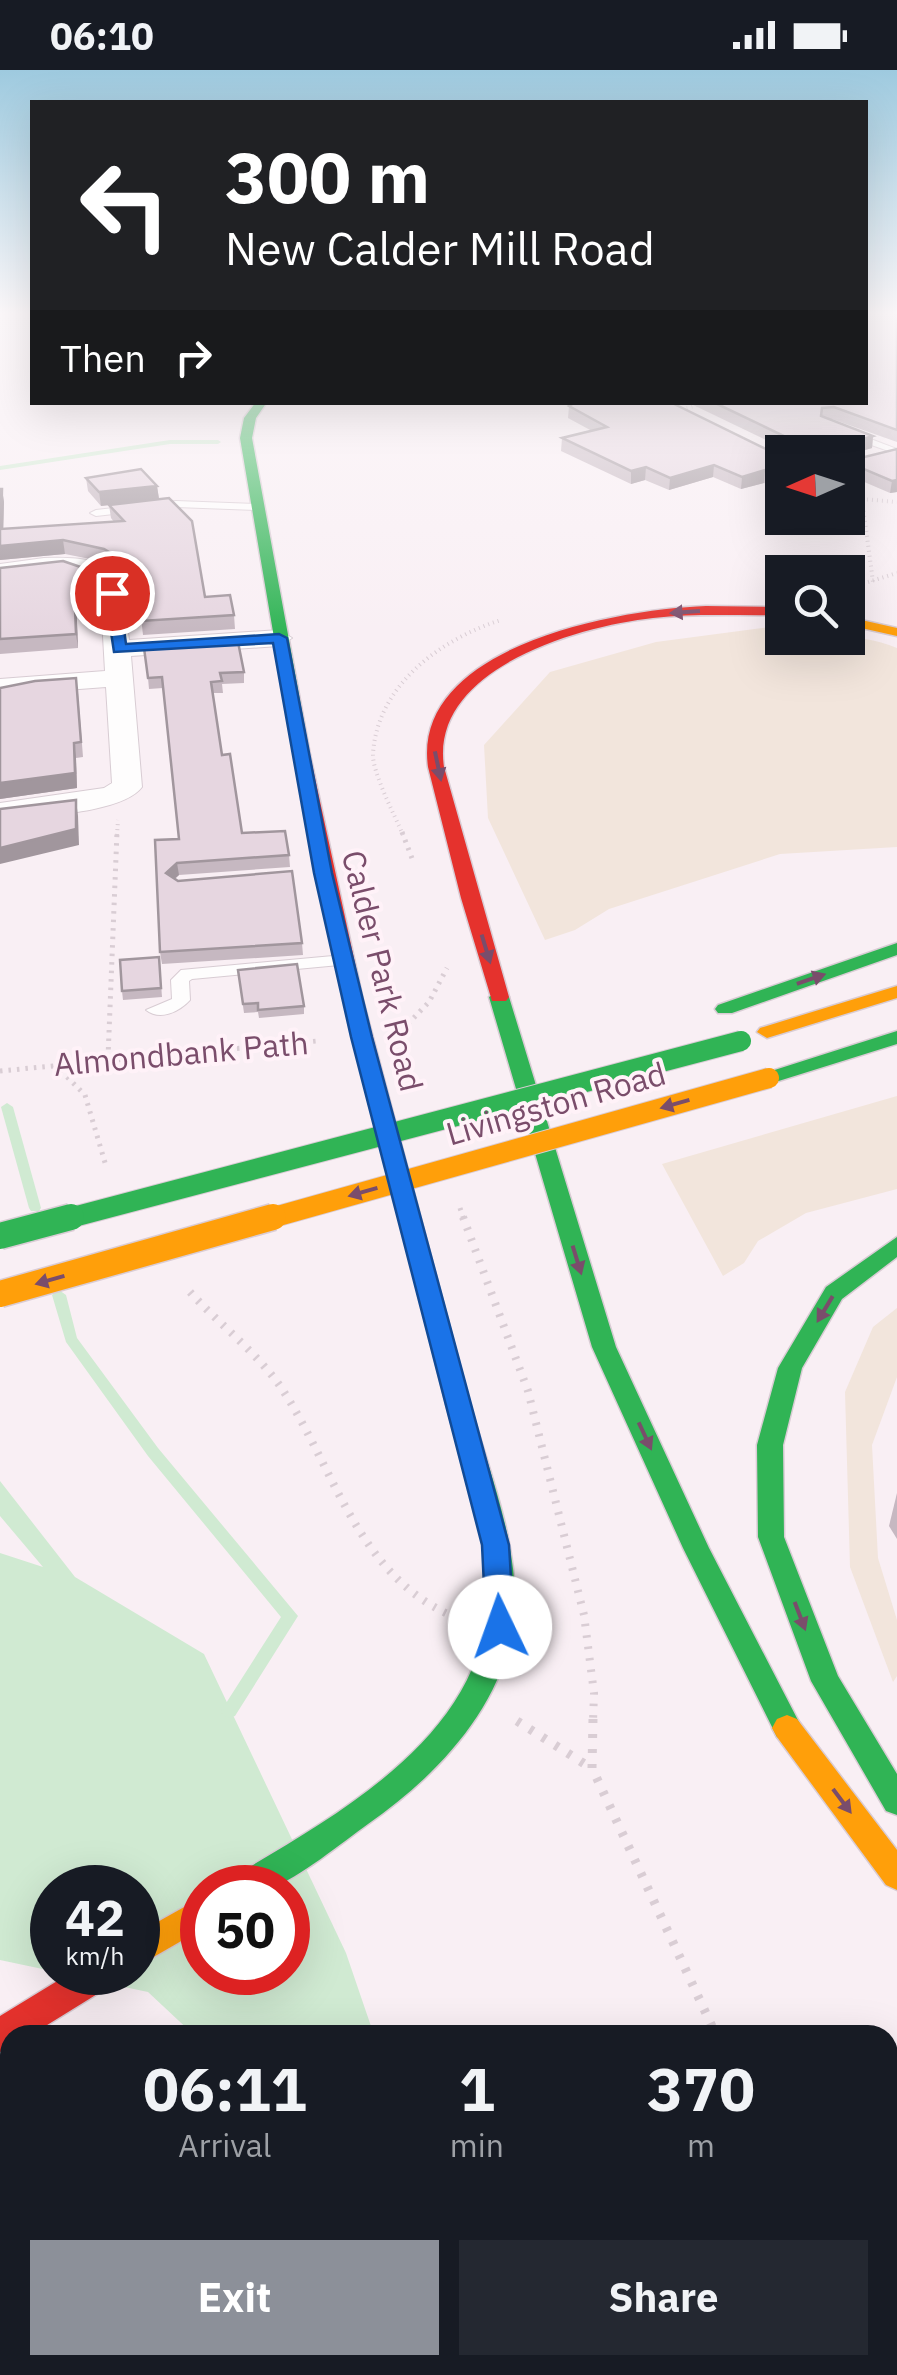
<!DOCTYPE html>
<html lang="en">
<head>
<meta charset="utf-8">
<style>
  :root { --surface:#171b24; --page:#242831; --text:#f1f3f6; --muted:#9ea1a6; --accent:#8c9099 }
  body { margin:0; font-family:"IBM Plex Sans",sans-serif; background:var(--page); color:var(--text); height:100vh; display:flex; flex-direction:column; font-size:38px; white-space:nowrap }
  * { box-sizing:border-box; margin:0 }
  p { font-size:32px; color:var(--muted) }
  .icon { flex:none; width:55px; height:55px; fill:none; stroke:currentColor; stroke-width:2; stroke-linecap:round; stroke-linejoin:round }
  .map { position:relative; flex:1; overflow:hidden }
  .side { position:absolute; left:0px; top:1955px; width:898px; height:350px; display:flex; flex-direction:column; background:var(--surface); border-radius:30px 30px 0 0; box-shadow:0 10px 40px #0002 }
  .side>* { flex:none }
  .banner { position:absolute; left:30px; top:30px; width:838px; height:305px; border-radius:0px; box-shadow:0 10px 40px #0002; background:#202124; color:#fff; overflow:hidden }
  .needle { width:65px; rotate:267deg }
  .buttons { position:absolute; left:765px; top:365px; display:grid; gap:20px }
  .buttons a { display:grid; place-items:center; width:100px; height:100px; border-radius:0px; background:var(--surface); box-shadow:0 10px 40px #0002; font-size:50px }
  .speed { position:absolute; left:30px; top:1795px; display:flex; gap:20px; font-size:50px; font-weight:700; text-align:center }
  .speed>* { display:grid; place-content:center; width:130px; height:130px; border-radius:50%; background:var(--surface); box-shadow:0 10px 40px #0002; line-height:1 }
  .speed small { font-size:25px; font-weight:400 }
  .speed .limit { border:15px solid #d22; background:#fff; color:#111 }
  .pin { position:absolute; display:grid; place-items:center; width:85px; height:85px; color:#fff; margin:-42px; border:5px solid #fff; border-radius:50%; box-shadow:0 2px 10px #0007 }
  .me { position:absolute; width:110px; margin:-55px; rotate:357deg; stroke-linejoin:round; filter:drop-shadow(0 0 8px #0008) }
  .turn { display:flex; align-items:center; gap:35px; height:210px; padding:0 30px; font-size:45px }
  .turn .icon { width:130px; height:130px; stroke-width:2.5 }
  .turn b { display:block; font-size:70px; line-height:85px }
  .then { display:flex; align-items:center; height:95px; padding:0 30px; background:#0003; gap:20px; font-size:38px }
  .eta { display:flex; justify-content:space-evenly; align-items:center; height:170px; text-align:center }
  .eta b { font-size:60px; font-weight:700; line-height:70px }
  .cta { display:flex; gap:20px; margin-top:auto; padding:20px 30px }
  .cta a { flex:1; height:115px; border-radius:0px; background:var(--accent); color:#fff; font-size:40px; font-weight:700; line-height:115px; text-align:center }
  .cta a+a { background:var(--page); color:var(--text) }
  .status { display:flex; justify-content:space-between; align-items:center; height:70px; padding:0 50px; background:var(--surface); direction:ltr }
  .status svg { height:28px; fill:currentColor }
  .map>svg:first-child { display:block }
  .green { fill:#f2e5dc }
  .water { fill:#d0ead2; fill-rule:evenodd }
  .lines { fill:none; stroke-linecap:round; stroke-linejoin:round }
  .stream { fill:#d0ead2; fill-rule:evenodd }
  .lane-casing { stroke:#d8ccd3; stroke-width:2 }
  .street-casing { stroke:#d8ccd3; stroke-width:2 }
  .fast-casing { stroke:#d9ccd4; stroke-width:3 }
  .slow-casing { stroke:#d9ccd4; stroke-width:3 }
  .jam-casing { stroke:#d9ccd4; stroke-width:3 }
  .path-far3 { stroke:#d9cdd4; stroke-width:4; stroke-dasharray:1 4; stroke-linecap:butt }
  .path-far2 { stroke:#d9cdd4; stroke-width:5; stroke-dasharray:2.5 6; stroke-linecap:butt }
  .path-far1 { stroke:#d9cdd4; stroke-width:8; stroke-dasharray:2.5 9; stroke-linecap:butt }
  .path { stroke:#d9cdd4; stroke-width:9; stroke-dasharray:4 11; stroke-linecap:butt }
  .lane { fill:#fefdfd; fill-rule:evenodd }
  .street { fill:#fefdfd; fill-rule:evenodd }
  .fast { fill:#30b455; fill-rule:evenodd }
  .slow { fill:#ff9f0a; fill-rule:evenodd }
  .jam { fill:#e5322d; fill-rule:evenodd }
  .fast-bridge-far1-casing { stroke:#daccd5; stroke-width:22; stroke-linecap:butt }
  .fast-bridge-casing { stroke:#daccd5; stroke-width:29; stroke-linecap:butt }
  .slow-bridge-far1-casing { stroke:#daccd5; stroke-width:22; stroke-linecap:butt }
  .slow-bridge-casing { stroke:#daccd5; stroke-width:29; stroke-linecap:butt }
  .fast-bridge-far1 { stroke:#30b455; stroke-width:20 }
  .fast-bridge { stroke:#30b455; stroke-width:26 }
  .slow-bridge-far1 { stroke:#ff9f0a; stroke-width:20 }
  .slow-bridge { stroke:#ff9f0a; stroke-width:26 }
  .wall { fill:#c6b8c1 }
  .shaded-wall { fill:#a1969d }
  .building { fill:#e6d6e0; stroke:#a1969d; stroke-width:2.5 }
  .oneway { fill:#7a4d6b }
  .route { fill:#1a73e8; stroke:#114b97; stroke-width:2.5 }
  .labels { text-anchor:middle; stroke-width:8; stroke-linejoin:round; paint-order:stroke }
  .street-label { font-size:32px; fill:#7a4d6b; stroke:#fff2f8 }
</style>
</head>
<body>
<div class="status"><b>06:10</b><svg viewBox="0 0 49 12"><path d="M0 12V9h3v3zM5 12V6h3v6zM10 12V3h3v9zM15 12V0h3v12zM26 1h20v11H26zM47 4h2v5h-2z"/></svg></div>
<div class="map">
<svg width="897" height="2305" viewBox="0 0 897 2305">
  <rect width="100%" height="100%" fill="#f9eff4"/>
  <!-- green -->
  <g class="green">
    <path d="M770 557 782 559V568C823 568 860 562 897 578V777L780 784 609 839 575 860 545 870 488 748 484 675 550 602 656 572Z"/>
    <polygon points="897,1026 897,1119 806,1143 758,1171 744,1193 723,1206 662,1094"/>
    <polygon points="897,1238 897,1307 872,1375 878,1488 897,1550 897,1606 893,1612 850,1497 845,1322 873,1257"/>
  </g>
  <!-- water -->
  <g class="water">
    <path d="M0 1411 75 1507 204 1584 346 1883 374 1965H194L148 1922 58 1903 138 1902V1818H52V1901L0 1890V1483L43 1497 0 1446ZM202 1818H288V1902H202Z"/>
    <polygon points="269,2295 471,2295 472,2305 269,2305"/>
  </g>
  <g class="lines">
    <!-- stream -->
    <g class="stream">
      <polygon points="170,370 218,370 221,372 218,374 170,374 0,400 0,396"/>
      <polygon points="7,1033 13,1037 41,1138 39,1141 31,1141 29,1138 1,1037"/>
      <polygon points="59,1220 66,1225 77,1268 158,1378 298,1546 235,1646 229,1648 223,1646 221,1641 281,1547 148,1386 66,1272 52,1225"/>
    </g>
    <!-- lane casing -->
    <g class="lane-casing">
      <g id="lane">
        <polygon points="847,360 897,379 897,384 843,365 842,363"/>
        <polygon points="176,431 257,434 263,437 257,440 176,437 96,446 90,443 96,440"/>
        <path d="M344 885 352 890 350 894 192 909 189 911 190 930C179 942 160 951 146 940L172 929 171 910 181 900Z"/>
      </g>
    </g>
    <!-- street casing -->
    <g class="street-casing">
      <path id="street" d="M44 488C72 487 99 487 121 507L129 570 279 560 292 568 279 576 131 586 142 717C122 744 34 746 0 751V733L104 718 112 713 106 617 0 625V609L105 601 100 514C75 491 30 505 0 508V494Z"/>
    </g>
    <!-- fast casing -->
    <g class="fast-casing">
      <g id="fast">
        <polygon points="256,332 267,332 256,348 252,368 310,685 302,690 294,685 240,368 244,348"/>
        <polygon points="897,873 897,885 732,943 718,943 715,939 718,935"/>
        <polygon points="499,921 509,927 616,1277 709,1478 802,1658 797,1667 787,1671 777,1667 683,1478 592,1277 489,927"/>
        <polygon points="897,961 897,974 769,1014 759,1008 762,1004"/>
        <polygon points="897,1167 897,1187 842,1229 802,1298 783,1375 784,1467 838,1606 897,1704 897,1745 886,1741 811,1611 758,1467 757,1375 778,1298 826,1217"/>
        <path d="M458 1325 467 1327 470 1334C488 1398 516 1467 515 1534 512 1628 440 1704 368 1754 344 1771 298 1809 272 1817 259 1821 240 1818 226 1818L231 1808C333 1747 480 1669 487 1535 491 1468 462 1398 446 1334L449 1327Z"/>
      </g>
    </g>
    <!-- slow casing -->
    <g class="slow-casing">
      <g id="slow">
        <polygon points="848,547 897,558 897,566 848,555"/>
        <polygon points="897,916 897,928 767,968 757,962 760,958"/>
        <polygon points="787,1645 797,1649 897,1780 897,1820 886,1815 777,1667 772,1658 777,1649"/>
        <polygon points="202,1827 202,1859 138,1896 138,1863"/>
      </g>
    </g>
    <!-- jam casing -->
    <g class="jam-casing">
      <g id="jam">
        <path d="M706 536 782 537V545C739 546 696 543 653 548 580 556 429 598 444 697L509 927 506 931H492L461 828 428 697C411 575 621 539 706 536Z"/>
        <polygon points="302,680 310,685 363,930 470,1334 467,1341 449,1341 446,1334 344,930 294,685"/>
        <polygon points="72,1902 119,1902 115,1913 31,1965 10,1965 10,1978 0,1982 0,1946"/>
      </g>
    </g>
    <!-- path-far3 -->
    <g class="path-far3">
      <polyline points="677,341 709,332"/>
      <polyline points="848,418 862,429 873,512"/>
      <polyline points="862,429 897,432"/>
      <polyline points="849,518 897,503"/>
      <polyline points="117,765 118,750"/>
      <path d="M403 765C395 746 372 702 373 684 377 615 441 569 501 550"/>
    </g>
    <!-- path-far2 -->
    <g class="path-far2">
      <polyline points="402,762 413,791"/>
      <polyline points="402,960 429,932 447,898"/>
      <polyline points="108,988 117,762"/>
      <polyline points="55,995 85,1025 106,1096"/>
      <polyline points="0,1001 317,971"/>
      <polyline points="460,1138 464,1150"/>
    </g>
    <!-- path-far1 -->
    <g class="path-far1">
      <polyline points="463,1147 528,1321 584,1545 594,1623 593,1652"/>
      <path d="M190 1222C219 1254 255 1281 280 1316 334 1396 356 1503 450 1545"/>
    </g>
    <!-- path -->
    <g class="path">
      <polyline points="593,1649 592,1698 716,1965"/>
      <polyline points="517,1651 591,1698"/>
      <polyline points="888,2267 897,2283"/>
    </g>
    <!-- lane -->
    <use href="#lane" class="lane"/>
    <!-- street -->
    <use href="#street" class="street"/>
    <!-- fast -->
    <use href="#fast" class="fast"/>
    <!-- slow -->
    <use href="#slow" class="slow"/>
    <!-- jam -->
    <use href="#jam" class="jam"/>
    <!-- fast-bridge-far1 casing -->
    <g class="fast-bridge-far1-casing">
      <polyline id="fast-bridge-far1" points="62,1150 741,971"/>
    </g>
    <!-- fast-bridge casing -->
    <g class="fast-bridge-casing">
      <polyline id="fast-bridge" points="0,1166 71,1147"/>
    </g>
    <!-- slow-bridge-far1 casing -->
    <g class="slow-bridge-far1-casing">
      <polyline id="slow-bridge-far1" points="264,1150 769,1008"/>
    </g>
    <!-- slow-bridge casing -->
    <g class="slow-bridge-casing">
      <polyline id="slow-bridge" points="0,1224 273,1147"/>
    </g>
    <!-- fast-bridge-far1 -->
    <use href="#fast-bridge-far1" class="fast-bridge-far1"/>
    <!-- fast-bridge -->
    <use href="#fast-bridge" class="fast-bridge"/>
    <!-- slow-bridge-far1 -->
    <use href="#slow-bridge-far1" class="slow-bridge-far1"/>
    <!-- slow-bridge -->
    <use href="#slow-bridge" class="slow-bridge"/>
  </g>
  <!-- wall -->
  <g class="wall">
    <polygon points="897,244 897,372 832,349 828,349 873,366 872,378 848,385 848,382 785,382 785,379 687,332 865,332"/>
    <polygon points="569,336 782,387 782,421 764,413 741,419 713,407 669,420 645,410 631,414 561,381 562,368 592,361 568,348"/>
    <polygon points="897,379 897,422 890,423 862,411 848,391"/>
    <polygon points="86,408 157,416 159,429 101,436 88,421"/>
    <polygon points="2,419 4,432 3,459 114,452 111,448 109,435 205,527 234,545 235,559 143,565 138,522 127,523 123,504 105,492 65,484 0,490"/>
    <polygon points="0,498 95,502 97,525 76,526 78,578 0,584"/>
    <polygon points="244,602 244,613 222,614 223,623 213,623 222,685 242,763 289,785 290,797 179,805 175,809 302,873 303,885 162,894 160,882 179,769 163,618 149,619 148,608"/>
    <polygon points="0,618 78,623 83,687 76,688 77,718 0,729"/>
    <polygon points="159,887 162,927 123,930 122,921"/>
    <polygon points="238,900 304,936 304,944 259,948 258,942 244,943"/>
    <polygon points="897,1423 897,1469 889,1456"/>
  </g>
  <!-- shaded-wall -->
  <g class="shaded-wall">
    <polygon points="873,366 872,378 848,385 847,374"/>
    <polygon points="714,395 713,407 669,420 670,408"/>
    <polygon points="646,397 645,410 631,414 631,401"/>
    <polygon points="864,399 862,411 848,416 848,404"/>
    <polygon points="765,400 764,413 741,419 742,407"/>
    <polygon points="897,410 897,422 890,423 892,411"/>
    <polygon points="157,416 159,429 101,436 99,422"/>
    <polygon points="2,419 4,432 3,472 1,459"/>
    <polygon points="63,470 65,484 0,490 0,476"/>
    <polygon points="74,513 76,526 78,578 76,564"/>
    <polygon points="74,673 76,688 77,718 0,729 0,713"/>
    <polygon points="76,730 78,746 79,775 0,794 0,778"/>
    <polygon points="177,793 179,805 167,815 166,803"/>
  </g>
  <!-- building -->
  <g class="building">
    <polygon points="865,242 894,242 897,244 897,360 834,337 822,338 821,346 873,366 847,374 847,382 787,382 786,367 713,332 865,332"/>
    <polygon points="576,332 670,332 782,387 782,408 765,400 742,407 714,395 670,408 646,397 631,401 562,368 607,357 569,336"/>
    <polygon points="897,379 897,410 892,411 864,399 848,404 848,391"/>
    <polygon points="141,399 157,416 99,422 86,408"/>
    <polygon points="0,419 2,419 1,459 124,451 109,435 169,428 192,451 205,527 230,525 234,545 141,551 137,508 125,509 122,490 104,479 63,470 0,476"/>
    <polygon points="63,491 95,502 95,511 74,513 76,564 0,569 0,498"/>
    <polygon points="238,572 244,602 220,603 222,611 211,612 222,685 230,684 242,763 285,761 289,785 177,793 166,803 178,811 292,801 302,873 160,882 155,770 179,769 162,607 148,608 144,578"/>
    <polygon points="76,608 81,672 74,673 75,703 0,713 0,618 35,611"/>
    <polygon points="76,730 76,759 0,778 0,739"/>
    <polygon points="159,887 161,918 122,921 120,890"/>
    <polygon points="297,894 304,936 258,940 258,933 243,934 238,900"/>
  </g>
  <!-- one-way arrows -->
  <defs><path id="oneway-solid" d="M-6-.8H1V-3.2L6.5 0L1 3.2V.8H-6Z" transform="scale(2.5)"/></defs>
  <g class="oneway">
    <use href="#oneway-solid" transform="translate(685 542) rotate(176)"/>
    <use href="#oneway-solid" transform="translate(438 696) rotate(78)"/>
    <use href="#oneway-solid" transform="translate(486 879) rotate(73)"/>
    <use href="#oneway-solid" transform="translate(811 909) rotate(-19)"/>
    <use href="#oneway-solid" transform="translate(675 1034) rotate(164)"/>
    <use href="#oneway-solid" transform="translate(363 1122) rotate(164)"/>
    <use href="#oneway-solid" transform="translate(577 1190) rotate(73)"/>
    <use href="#oneway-solid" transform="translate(50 1210) rotate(164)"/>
    <use href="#oneway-solid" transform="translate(825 1239) rotate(121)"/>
    <use href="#oneway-solid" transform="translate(645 1366) rotate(65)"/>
    <use href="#oneway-solid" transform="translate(800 1546) rotate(69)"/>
    <use href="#oneway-solid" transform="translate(842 1731) rotate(53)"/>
  </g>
  <!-- sky -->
  <linearGradient id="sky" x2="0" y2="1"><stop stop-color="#9ecadf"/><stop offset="0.43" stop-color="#fcf8fa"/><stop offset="1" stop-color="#fcf8fa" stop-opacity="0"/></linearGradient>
  <rect width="897" height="565" fill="url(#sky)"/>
  <!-- route -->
  <polygon class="route" points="112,519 119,523 126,574 279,564 287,568 332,803 372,967 509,1475 514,1557 510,1566 500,1569 490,1566 486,1557 482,1475 351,967 314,803 273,573 114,582 105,523"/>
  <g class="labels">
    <!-- street labels -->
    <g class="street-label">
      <text transform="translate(382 901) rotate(76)" y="11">Calder Park Road</text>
      <text transform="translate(181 984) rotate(-5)" y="11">Almondbank Path</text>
      <text transform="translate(556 1034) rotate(-16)" y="11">Livingston Road</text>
    </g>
  </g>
</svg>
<div class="buttons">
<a><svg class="needle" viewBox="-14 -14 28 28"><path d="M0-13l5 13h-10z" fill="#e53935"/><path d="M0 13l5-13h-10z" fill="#9ea1a6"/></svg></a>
<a><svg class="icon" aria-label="search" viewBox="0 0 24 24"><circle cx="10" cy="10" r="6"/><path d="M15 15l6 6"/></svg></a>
</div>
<div class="speed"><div>42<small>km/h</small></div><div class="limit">50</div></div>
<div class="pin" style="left:112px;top:523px;background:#d93025"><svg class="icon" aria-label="arrive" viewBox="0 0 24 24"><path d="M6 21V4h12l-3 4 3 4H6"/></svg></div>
<svg class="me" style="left:500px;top:1557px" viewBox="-20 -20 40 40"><circle r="19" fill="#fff"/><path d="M0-13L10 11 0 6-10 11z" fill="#1a73e8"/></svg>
<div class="banner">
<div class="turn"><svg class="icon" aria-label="left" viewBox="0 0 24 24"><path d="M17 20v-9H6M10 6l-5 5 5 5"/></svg><div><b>300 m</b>New Calder Mill Road</div></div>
<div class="then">Then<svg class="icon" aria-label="right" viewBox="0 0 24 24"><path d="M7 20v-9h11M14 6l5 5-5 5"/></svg></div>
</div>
<section class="side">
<div class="eta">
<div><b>06:11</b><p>Arrival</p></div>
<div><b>1</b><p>min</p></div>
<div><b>370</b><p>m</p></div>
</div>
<div class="cta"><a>Exit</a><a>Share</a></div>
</section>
</div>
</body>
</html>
